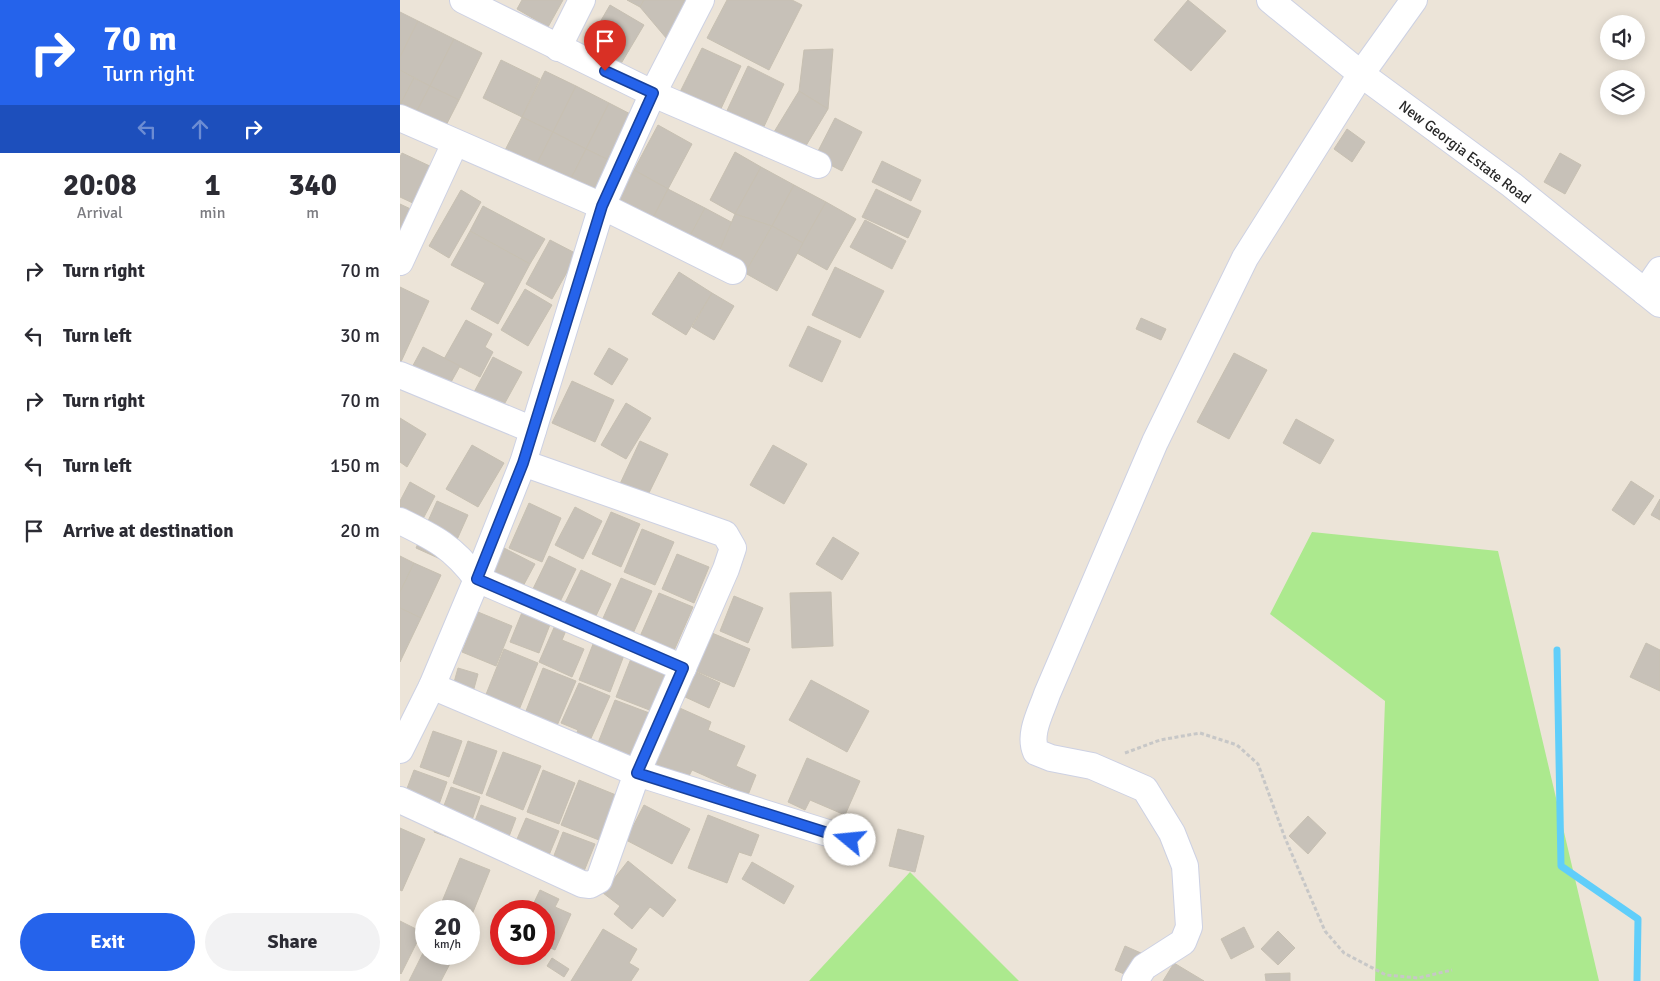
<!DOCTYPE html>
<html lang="en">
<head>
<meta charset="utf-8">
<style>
  :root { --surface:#fff; --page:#f2f2f3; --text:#2b2b33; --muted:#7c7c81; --accent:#2563eb }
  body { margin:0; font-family:Signika,sans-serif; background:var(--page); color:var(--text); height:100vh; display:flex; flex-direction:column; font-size:19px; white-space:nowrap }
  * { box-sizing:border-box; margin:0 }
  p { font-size:16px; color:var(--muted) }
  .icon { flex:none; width:28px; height:28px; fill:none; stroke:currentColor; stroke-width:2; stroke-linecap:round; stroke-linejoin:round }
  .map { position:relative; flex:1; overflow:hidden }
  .details { display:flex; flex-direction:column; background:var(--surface); width:400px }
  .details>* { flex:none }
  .guide { background:#2563eb; color:#fff; overflow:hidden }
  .buttons { position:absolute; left:1200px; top:15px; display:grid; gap:10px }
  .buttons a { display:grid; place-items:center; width:45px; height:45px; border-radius:50%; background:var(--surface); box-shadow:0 2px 12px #0003; font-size:25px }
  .speed { position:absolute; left:15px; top:900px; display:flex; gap:10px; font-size:25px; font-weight:700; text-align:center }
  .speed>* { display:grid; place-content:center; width:65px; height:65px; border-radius:50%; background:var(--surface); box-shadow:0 2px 12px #0003; line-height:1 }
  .speed small { font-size:12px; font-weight:400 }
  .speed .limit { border:8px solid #d22; background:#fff; color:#111 }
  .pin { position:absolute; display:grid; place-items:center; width:42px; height:42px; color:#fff; margin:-51px -21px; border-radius:50% 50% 50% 0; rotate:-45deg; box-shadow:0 0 5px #0007 }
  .pin .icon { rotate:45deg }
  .me { position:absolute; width:55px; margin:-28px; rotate:287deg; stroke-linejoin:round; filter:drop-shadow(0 0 4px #0008) }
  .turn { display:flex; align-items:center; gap:18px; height:105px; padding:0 20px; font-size:22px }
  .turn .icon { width:65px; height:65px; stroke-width:2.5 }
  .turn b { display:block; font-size:35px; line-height:42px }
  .lanes { display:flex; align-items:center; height:48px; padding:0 20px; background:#0003; justify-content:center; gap:25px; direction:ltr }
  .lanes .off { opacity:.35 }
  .eta { display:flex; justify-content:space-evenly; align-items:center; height:85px; text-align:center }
  .eta b { font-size:30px; font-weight:800; line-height:35px }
  .cta { display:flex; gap:10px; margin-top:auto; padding:10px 20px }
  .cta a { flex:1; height:58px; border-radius:30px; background:var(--accent); color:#fff; font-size:20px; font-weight:800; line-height:58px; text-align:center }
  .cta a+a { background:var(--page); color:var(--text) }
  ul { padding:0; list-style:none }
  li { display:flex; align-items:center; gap:15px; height:65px; padding:0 20px }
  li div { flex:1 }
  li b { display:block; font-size:19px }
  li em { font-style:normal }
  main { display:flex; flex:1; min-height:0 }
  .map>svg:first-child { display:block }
  .green { fill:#ace98e }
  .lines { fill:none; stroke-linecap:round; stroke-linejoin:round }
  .stream { stroke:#60cefa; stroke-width:7 }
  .building { fill:#c7c1b8; stroke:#c7c0b2 }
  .street-casing { stroke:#cdd1e3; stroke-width:28 }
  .path { stroke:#c7c7c7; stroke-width:3; stroke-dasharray:4 2.5; stroke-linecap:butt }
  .street { stroke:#fff; stroke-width:26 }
  .route-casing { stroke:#184099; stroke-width:12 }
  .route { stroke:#2563eb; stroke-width:9 }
  .labels { text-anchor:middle; stroke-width:5; stroke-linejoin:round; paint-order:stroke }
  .street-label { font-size:15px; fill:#282828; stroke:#fff }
</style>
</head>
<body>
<main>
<section class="details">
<div class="guide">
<div class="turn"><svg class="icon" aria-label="right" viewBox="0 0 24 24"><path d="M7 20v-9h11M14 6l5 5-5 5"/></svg><div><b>70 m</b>Turn right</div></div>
<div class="lanes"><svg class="icon off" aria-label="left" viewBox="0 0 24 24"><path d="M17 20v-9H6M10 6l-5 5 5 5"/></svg><svg class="icon off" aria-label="ahead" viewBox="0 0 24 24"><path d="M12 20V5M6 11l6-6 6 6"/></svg><svg class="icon" aria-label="right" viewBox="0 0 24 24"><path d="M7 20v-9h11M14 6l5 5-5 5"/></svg></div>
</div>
<div class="eta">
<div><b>20:08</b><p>Arrival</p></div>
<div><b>1</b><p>min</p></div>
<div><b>340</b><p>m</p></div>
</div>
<ul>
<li><svg class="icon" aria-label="right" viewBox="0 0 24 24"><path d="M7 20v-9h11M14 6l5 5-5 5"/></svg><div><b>Turn right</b></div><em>70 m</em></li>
<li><svg class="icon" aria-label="left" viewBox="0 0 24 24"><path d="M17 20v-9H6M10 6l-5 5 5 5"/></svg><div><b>Turn left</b></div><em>30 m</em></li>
<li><svg class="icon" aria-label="right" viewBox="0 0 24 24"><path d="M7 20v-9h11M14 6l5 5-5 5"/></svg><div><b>Turn right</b></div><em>70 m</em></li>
<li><svg class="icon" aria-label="left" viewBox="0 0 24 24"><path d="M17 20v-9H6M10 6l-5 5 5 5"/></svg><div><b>Turn left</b></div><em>150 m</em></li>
<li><svg class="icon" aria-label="arrive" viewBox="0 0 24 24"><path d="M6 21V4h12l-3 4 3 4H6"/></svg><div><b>Arrive at destination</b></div><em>20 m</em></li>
</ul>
<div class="cta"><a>Exit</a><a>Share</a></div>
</section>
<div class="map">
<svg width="1260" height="981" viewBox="0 0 1260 981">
  <rect width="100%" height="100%" fill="#ece4d8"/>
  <!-- green -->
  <g class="green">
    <polygon points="912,532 1098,551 1199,981 975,981 985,701 870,614"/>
    <polygon points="510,872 619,981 409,981"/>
  </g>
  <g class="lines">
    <!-- stream -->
    <polyline class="stream" points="1157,650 1161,866 1238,919 1237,981"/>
  </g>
  <!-- building -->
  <g class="building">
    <polygon points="122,0 163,0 148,27 117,9"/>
    <polygon points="227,0 244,0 240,7"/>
    <polygon points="244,0 284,0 287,4 267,39 240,7"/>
    <polygon points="327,0 392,0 402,5 369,70 307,38"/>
    <polygon points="788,0 826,31 791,71 754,40"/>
    <polygon points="210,5 244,25 219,67 185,48"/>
    <polygon points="0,12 18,21 0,57"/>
    <polygon points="18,21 54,39 30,86 0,70 0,57"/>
    <polygon points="54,39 82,53 59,100 30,86"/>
    <polygon points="302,48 341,66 318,115 278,96"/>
    <polygon points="433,49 428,109 399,91 404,50"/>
    <polygon points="101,60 140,79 122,117 83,98"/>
    <polygon points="348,66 384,84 360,135 324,117"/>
    <polygon points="0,70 14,78 0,105"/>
    <polygon points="145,71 176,86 153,132 122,117"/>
    <polygon points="14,78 30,86 9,126 0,105"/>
    <polygon points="30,86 59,100 38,141 9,126"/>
    <polygon points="176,86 209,103 186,149 153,132"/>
    <polygon points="399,91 428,109 404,149 374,132"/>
    <polygon points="209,103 240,119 217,164 186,149"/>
    <polygon points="122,117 153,132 129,179 98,164"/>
    <polygon points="435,118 462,132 442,171 415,157"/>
    <polygon points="258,125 292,144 268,189 234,170"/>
    <polygon points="947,129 965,142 952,162 934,149"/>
    <polygon points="153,132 186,149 162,196 129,179"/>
    <polygon points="186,149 217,164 193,212 162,196"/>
    <polygon points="335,152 361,167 335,214 310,200"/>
    <polygon points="2,153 34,168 17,205 0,197 0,157"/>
    <polygon points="1160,153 1181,165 1165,194 1144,182"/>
    <polygon points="482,161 521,180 511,201 472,182"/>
    <polygon points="361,167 394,185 372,226 335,214"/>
    <polygon points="234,170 268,189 243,237 208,218"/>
    <polygon points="394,185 426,202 403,243 372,226"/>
    <polygon points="268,189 305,208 279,256 243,237"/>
    <polygon points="476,189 521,211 508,238 462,217"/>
    <polygon points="61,190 81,202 49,258 29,246"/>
    <polygon points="426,202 456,219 427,270 397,253"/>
    <polygon points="0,204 17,212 0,248"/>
    <polygon points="83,206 145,239 130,264 70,231"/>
    <polygon points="305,208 333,223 315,261 279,256"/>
    <polygon points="335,214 372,226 345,273 315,261"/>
    <polygon points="465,220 506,241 492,269 450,247"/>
    <polygon points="372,226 403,243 377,291 345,273"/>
    <polygon points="70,231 130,264 98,324 71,309 85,283 51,265"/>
    <polygon points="150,240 177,254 152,299 126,284"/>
    <polygon points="435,267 484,291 460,338 412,315"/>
    <polygon points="279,272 312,293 286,335 252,314"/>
    <polygon points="0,287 29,301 0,364"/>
    <polygon points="125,289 152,305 128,346 101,330"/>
    <polygon points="312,293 334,306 314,340 292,327"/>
    <polygon points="741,318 766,329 761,340 736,329"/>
    <polygon points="66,320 92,334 85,347 93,352 80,377 44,359"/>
    <polygon points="408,326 441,341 422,382 389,366"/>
    <polygon points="23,347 60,366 40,402 4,382"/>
    <polygon points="209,348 228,359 212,385 194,374"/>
    <polygon points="834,353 867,370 829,439 797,422"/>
    <polygon points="93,357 122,372 95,421 67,405"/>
    <polygon points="172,381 214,400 195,442 152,423"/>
    <polygon points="226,403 251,418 226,459 201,445"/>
    <polygon points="0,418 26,434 7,467 0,462"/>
    <polygon points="896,419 934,440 920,464 883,443"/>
    <polygon points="240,441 268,454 246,499 219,486"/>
    <polygon points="72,445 104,463 78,507 46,489"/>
    <polygon points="373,445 407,464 384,504 350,485"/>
    <polygon points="1231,481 1254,496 1234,525 1212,510"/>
    <polygon points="10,482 35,496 13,538 0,531 0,501"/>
    <polygon points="1260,499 1260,520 1251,515"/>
    <polygon points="37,501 68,515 47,562 16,548"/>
    <polygon points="129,503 161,518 142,562 109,548"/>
    <polygon points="175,507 202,521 183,559 155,545"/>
    <polygon points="211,512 240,524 221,567 192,554"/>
    <polygon points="242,529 274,542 255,585 224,572"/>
    <polygon points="433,537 459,553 442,580 416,564"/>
    <polygon points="104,548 135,564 121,590 90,574"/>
    <polygon points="277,554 309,567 294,603 262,589"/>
    <polygon points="0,556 14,563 0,592"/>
    <polygon points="149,556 176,569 158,606 131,593"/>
    <polygon points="14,563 41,575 21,618 0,608 0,592"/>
    <polygon points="181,570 211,584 194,620 164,605"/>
    <polygon points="221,578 252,591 231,638 200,625"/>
    <polygon points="431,592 433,646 392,648 390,593"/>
    <polygon points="259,593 293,607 272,655 238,641"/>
    <polygon points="334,596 363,608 348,643 320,631"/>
    <polygon points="0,608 21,618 0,662"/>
    <polygon points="123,610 151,622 139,653 110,642"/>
    <polygon points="78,612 112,626 96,666 62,652"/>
    <polygon points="156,623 167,628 162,640 184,649 172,677 139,662"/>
    <polygon points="312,633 350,649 334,687 296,671"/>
    <polygon points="195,639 226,650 210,692 179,680"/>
    <polygon points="1246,643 1260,650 1260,691 1230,677"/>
    <polygon points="104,649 138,663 119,710 85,697"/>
    <polygon points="234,651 270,665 252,711 216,697"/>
    <polygon points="58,668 78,674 73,692 53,686"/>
    <polygon points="143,668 176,681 156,728 124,716"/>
    <polygon points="294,671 320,683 309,708 283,696"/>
    <polygon points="411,680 469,711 447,752 389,720"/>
    <polygon points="179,683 210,696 188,745 174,739 178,730 161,723"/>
    <polygon points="215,700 252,714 233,763 196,748"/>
    <polygon points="273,705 311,722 308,730 345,746 336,766 356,775 348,795 292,770 288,778 249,761"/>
    <polygon points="33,731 62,741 49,777 20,767"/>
    <polygon points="68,741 97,751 82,794 53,783"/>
    <polygon points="103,752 141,766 123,810 86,795"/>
    <polygon points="407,758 460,781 445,815 410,800 405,810 388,802"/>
    <polygon points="14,770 47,782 32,824 0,807"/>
    <polygon points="143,770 175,783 159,824 127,812"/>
    <polygon points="179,780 216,795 199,840 161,825"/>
    <polygon points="51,787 80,797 64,843 34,832"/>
    <polygon points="81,805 116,818 102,855 67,842"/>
    <polygon points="244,805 290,829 272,864 226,840"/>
    <polygon points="308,815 359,835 351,856 339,852 327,883 288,868"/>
    <polygon points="908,816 926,833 908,854 889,836"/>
    <polygon points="126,818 159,831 142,872 109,858"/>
    <polygon points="0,828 25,839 2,891 0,890"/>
    <polygon points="498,829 524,836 515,872 489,866"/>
    <polygon points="163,832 195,844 176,891 145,879"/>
    <polygon points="60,858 90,870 71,917 69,916 69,911 57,911 41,904"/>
    <polygon points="228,861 276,900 263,917 250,907 232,929 214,914 220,906 203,893"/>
    <polygon points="352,862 394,886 384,904 342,879"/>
    <polygon points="140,890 159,899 155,907 171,914 155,950 144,945 144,911 130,911"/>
    <polygon points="0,921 22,932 1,974 0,973"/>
    <polygon points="844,927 854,947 831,959 821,939"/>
    <polygon points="203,929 237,949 229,963 239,969 231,981 171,981"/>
    <polygon points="878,931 895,948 878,965 861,949"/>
    <polygon points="725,946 741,953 731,977 715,970"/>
    <polygon points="26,947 26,954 55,954 41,981 9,981"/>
    <polygon points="152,958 169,969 164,977 147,966"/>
    <polygon points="774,963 804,981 763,981"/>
    <polygon points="890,973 890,981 866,981 865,974"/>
  </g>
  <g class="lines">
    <!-- street casing -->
    <g class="street-casing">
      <g id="street">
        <polyline points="63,0 258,96 418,165"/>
        <polyline points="870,0 961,74 1112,185 1260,304"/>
        <polyline points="158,48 182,0"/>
        <polyline points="0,118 202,206 333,271"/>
        <polyline points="0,262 55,143"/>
        <polyline points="1245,292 1260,270"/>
        <polyline points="0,375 133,430"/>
        <path d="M0 521C35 538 53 547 77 579L283 668"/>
        <polyline points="32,686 237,773 450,840"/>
        <polyline points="0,750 32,686 77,579 123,463 202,206 253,93 301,0"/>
        <polyline points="0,800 182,884 190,885 199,880 237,773 326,569 333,548 325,534 123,463"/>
        <path d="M735 981 744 967 783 942 789 927 785 866 772 833 745 789 692 766 651 758 636 752C628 734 641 712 647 694L755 442 845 258 961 74 1014 0"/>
      </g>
    </g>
    <!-- path -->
    <polyline class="path" points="725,753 760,740 800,733 837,745 858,764 885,838 925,931 944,953 986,975 1018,978 1052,970"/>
    <!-- street -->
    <use href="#street" class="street"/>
  </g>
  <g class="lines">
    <!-- route casing -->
    <g class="route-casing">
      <polyline id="route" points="205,71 253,93 202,206 123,463 77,579 283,668 237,773 450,840"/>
    </g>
    <!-- route -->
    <use href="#route" class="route"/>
  </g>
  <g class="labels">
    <!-- street labels -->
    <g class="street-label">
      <text transform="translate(1065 152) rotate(37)" y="5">New Georgia Estate Road</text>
    </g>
  </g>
</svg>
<div class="buttons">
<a><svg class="icon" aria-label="sound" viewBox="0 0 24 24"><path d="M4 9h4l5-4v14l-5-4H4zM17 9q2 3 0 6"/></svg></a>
<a><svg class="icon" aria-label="layers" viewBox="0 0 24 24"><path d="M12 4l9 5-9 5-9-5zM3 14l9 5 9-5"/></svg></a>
</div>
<div class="speed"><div>20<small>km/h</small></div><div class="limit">30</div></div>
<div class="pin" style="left:205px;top:71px;background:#d93025"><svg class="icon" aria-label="arrive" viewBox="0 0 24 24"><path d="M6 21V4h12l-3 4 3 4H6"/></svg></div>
<svg class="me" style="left:450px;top:840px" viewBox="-20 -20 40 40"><circle r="19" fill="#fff"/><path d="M0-13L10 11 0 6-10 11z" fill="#2563eb"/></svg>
</div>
</main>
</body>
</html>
